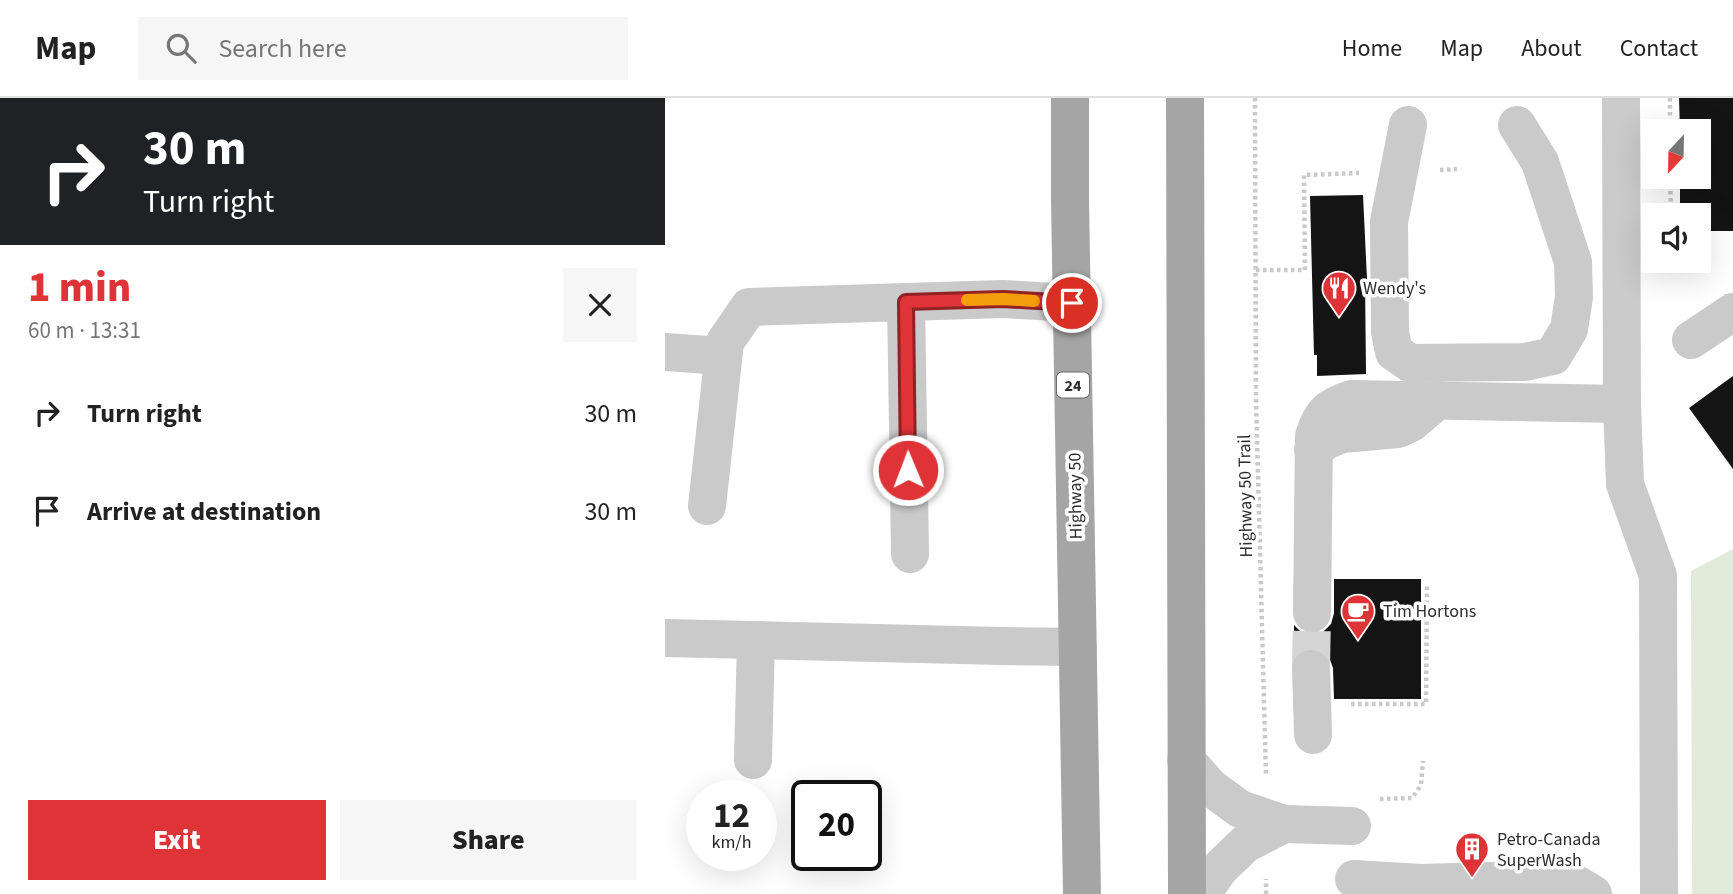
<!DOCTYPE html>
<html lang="en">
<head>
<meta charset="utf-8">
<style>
  :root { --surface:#fff; --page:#f6f6f6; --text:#222; --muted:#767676; --line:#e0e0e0; --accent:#de3438 }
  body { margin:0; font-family:"Source Sans 3",sans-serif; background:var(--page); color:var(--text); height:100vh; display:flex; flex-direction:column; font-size:26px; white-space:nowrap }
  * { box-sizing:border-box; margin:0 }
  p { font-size:23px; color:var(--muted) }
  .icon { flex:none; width:38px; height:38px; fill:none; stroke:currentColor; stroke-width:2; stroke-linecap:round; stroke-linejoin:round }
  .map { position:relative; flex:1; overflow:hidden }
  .side { display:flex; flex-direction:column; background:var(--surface); width:665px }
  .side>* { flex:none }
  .guide { background:#202124; color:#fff; overflow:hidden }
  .needle { width:46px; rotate:202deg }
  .tools { position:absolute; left:976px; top:21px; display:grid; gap:14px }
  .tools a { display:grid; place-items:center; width:70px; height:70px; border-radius:0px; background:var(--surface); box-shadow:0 7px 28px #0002; font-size:35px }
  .speed { position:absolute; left:21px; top:682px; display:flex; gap:14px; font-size:35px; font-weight:700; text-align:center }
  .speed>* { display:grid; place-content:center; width:91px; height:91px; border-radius:50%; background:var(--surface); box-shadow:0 7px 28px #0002; line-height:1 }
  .speed small { font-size:18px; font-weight:400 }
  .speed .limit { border:4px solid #111; border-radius:10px; background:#fff; color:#111 }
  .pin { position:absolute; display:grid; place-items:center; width:60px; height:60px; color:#fff; margin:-30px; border:4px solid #fff; border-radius:50%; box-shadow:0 2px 7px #0007 }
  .me { position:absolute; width:77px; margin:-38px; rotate:359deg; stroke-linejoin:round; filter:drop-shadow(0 0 5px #0008) }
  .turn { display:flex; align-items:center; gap:24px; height:147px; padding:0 28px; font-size:32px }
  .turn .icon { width:91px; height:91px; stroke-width:2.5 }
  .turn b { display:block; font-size:49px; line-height:60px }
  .round { display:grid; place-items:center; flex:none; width:74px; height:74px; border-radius:0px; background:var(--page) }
  .headline { display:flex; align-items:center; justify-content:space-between; height:119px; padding:0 28px }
  h1 { font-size:42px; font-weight:800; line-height:52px; color:var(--accent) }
  .button { display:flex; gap:14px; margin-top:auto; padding:14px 28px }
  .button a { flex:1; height:80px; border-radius:0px; background:var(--accent); color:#fff; font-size:28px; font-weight:800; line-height:80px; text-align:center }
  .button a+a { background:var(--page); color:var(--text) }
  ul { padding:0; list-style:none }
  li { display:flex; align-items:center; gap:21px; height:98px; padding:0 28px }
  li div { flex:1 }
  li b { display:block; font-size:26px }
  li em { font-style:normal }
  header { display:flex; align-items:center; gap:42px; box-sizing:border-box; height:98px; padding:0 35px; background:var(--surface); border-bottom:2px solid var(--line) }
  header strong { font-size:33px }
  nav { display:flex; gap:38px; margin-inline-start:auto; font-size:24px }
  .search { width:490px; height:63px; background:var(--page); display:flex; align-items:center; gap:18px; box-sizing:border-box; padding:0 24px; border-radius:0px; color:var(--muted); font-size:26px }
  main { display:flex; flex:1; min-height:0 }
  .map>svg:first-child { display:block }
  .green { fill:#e2eada }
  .building { fill:#141414 }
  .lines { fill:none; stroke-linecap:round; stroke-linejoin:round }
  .minor-tunnel { stroke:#d5d5d5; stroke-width:38; stroke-dasharray:38 19; stroke-linecap:butt }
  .path { stroke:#cacaca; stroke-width:4.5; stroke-dasharray:3.5 3.5; stroke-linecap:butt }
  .minor { stroke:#cacaca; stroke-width:38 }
  .major { stroke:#a5a5a5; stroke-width:38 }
  .route-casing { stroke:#902224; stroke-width:18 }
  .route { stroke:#de3438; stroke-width:12 }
  .slow { stroke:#f59e0b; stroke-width:12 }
  .labels { text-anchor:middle; stroke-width:7; stroke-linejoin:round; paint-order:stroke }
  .shield { fill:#fff; stroke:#6c6c6c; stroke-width:2 }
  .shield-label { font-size:16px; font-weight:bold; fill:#2d2d2d }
  .poi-label { font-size:18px; fill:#2d2d2d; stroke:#fff; text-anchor:start }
  .street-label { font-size:18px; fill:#2d2d2d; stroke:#fff }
</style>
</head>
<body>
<header>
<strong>Map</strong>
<div class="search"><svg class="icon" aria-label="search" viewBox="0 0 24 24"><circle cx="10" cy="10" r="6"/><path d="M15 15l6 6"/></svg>Search here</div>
<nav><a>Home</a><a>Map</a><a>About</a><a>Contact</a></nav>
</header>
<main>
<section class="side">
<div class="guide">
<div class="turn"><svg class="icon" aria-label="right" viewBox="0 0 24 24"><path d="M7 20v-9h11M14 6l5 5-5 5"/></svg><div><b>30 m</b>Turn right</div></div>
</div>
<div class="headline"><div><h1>1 min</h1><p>60 m · 13:31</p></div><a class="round"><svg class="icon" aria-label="close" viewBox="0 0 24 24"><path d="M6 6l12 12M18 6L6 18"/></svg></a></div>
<ul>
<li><svg class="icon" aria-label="right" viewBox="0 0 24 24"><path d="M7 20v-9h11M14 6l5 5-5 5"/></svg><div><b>Turn right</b></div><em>30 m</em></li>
<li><svg class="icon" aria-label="arrive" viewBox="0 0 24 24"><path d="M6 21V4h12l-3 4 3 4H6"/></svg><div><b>Arrive at destination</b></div><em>30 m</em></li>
</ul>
<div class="button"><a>Exit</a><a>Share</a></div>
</section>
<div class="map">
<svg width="1068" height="796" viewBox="0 0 1068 796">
  <rect width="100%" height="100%" fill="#fff"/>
  <!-- green -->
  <polygon class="green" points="1068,451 1068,796 1027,796 1026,473"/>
  <!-- building -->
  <g class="building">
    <polygon points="1014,0 1068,0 1068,133 1034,133 1034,117 1015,117 1015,79 1034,79 1034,33 1015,33"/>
    <polygon points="698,97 702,181 700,181 701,276 652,278 652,257 649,257 645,98"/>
    <polygon points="1068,278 1068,371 1024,310"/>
    <polygon points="669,481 756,481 756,601 669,601 668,570 664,559 657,552 646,549 635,552 629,558 629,527 636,534 647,537 658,534 666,526 669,515"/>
  </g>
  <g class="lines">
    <!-- minor-tunnel -->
    <polyline class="minor-tunnel" points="646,571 647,515"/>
    <!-- path -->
    <g class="path">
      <polyline points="590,0 591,303 601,678"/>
      <polyline points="1005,0 1005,33"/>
      <polyline points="775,72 792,71"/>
      <polyline points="1005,79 1006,117"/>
      <polyline points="591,172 640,172 639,77 694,75"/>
      <polyline points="686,606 761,606 762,487"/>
      <polyline points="715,701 747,700 756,687 758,663"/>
      <polyline points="601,796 601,781"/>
    </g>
    <!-- minor -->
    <g class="minor">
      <polyline points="956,0 957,306 960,386 993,478 994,796"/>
      <polyline points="743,27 724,124 725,234 729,254 745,265 860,264 888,258 904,231 909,199 908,164 875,64 852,27"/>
      <polyline points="241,204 245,456"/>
      <polyline points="1026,242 1068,214"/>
      <polyline points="0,254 58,258"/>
      <polyline points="648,352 662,342 677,336 733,331 746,325 773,302"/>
      <polyline points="42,408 60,244 84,209 338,201 407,205"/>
      <path d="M647 515 649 338C656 315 664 308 687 301L957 306"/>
      <polyline points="0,540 336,548 413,549"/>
      <polyline points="646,571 648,637"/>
      <polyline points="88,662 91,542"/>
      <polyline points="521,662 545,689 575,711 619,726 687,728"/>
      <polyline points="689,781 756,785 895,781 913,787 928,796"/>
      <polyline points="537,796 555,770 580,746 619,726"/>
    </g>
    <!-- major -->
    <g class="major">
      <polyline points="405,0 405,102 417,796"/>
      <polyline points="520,0 522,796"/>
    </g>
  </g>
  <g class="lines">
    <!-- route casing -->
    <g class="route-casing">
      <polyline id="route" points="243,372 241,204 338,201 407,205"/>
    </g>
    <!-- route -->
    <use href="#route" class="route"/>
    <!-- slow -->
    <polyline class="slow" points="302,202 338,201 369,203"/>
  </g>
  <!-- icons -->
  <defs>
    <g id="restaurant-pin" transform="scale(1.75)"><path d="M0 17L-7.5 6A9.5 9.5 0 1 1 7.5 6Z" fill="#de3438" stroke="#fff"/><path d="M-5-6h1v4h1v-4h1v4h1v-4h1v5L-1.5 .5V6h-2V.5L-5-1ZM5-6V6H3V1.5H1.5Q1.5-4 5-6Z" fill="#fff"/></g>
    <g id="cafe-pin" transform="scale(1.75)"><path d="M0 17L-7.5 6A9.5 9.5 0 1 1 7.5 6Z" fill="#de3438" stroke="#fff"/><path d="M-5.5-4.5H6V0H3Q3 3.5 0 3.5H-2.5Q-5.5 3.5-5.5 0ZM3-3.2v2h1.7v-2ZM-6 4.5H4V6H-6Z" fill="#fff"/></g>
    <g id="building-pin" transform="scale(1.75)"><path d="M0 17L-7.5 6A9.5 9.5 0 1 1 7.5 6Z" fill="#de3438" stroke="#fff"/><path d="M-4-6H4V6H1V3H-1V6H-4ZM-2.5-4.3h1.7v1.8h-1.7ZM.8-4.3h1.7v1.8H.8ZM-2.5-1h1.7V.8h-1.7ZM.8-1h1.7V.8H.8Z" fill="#fff"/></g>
  </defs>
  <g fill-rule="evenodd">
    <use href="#restaurant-pin" x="674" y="190"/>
    <use href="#cafe-pin" x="693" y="513"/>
    <use href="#building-pin" x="807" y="751"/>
  </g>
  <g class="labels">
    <!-- shield labels -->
    <rect class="shield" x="392" y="274.5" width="32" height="25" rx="5"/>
    <g class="shield-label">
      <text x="408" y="293">24</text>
    </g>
    <!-- poi labels -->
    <g class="poi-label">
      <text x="698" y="196">Wendy's</text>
      <text x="718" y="519">Tim Hortons</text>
      <text x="832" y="747">Petro-Canada<tspan x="832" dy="21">SuperWash</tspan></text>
    </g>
    <!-- street labels -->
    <g class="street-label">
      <text transform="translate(410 398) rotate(-91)" y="6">Highway 50</text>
      <text transform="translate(580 398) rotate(-91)" y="6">Highway 50 Trail</text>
    </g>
  </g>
</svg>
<div class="tools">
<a><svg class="needle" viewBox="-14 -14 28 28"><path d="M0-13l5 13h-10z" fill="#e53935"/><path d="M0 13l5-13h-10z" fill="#767676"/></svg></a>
<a><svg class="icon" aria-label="sound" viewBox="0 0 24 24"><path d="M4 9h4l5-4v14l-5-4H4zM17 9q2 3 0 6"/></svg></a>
</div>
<div class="speed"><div>12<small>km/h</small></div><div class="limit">20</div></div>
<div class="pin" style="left:407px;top:205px;background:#d93025"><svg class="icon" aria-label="arrive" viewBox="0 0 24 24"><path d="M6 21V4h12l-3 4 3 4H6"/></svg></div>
<svg class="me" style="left:243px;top:372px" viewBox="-20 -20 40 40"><circle r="17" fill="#de3438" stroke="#fff" stroke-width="3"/><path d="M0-11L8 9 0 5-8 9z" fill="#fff"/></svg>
</div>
</main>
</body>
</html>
